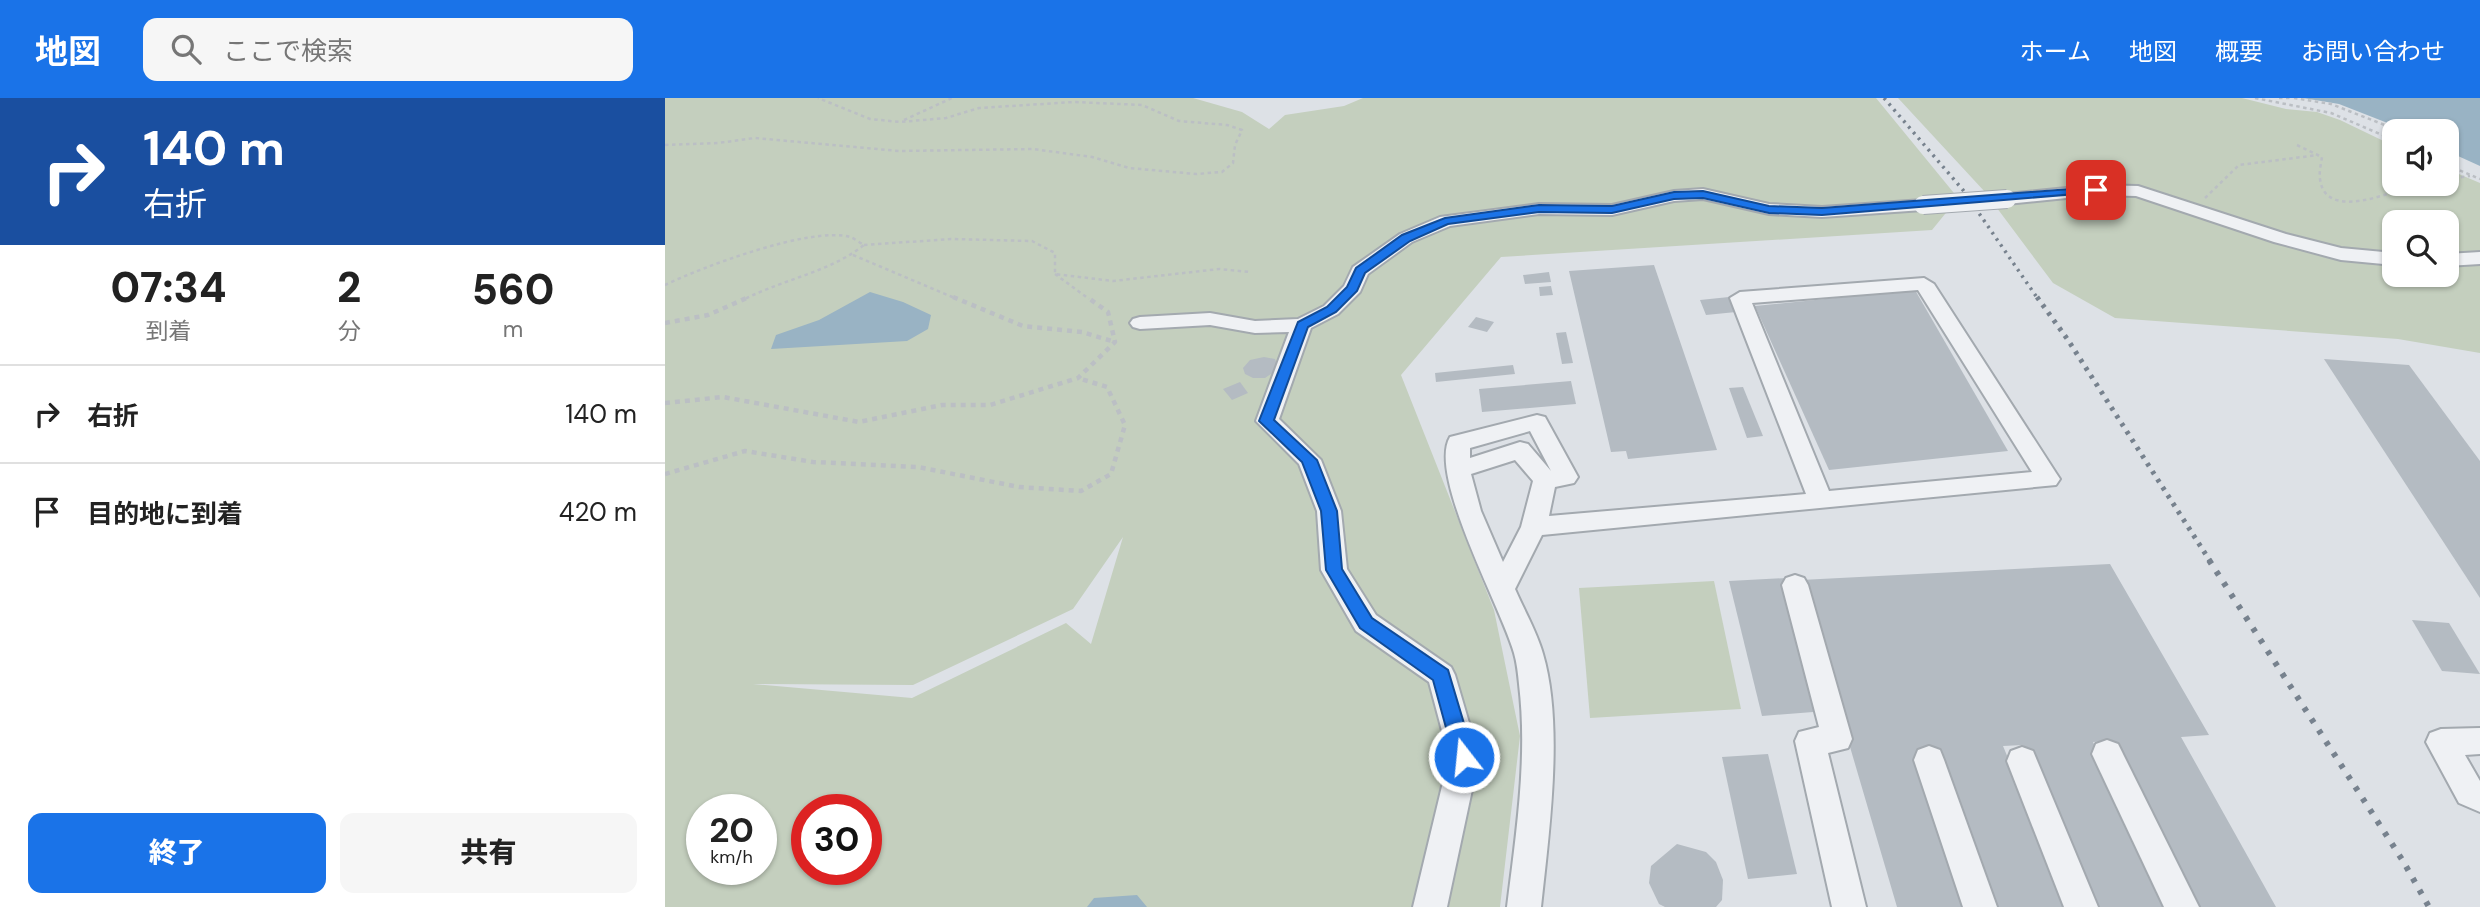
<!DOCTYPE html>
<html lang="ja">
<head>
<meta charset="utf-8">
<style>
  :root { --surface:#fff; --page:#f6f6f6; --text:#222; --muted:#767676; --line:#e0e0e0; --accent:#1a73e8 }
  body { margin:0; font-family:"DM Sans","Noto Sans JP",sans-serif; background:var(--page); color:var(--text); height:100vh; display:flex; flex-direction:column; font-size:26px; white-space:nowrap }
  * { box-sizing:border-box; margin:0 }
  p { font-size:23px; color:var(--muted) }
  .icon { flex:none; width:38px; height:38px; fill:none; stroke:currentColor; stroke-width:2; stroke-linecap:round; stroke-linejoin:round }
  .map { position:relative; flex:1; overflow:hidden }
  .sheet { display:flex; flex-direction:column; background:var(--surface); width:665px }
  .sheet>* { flex:none }
  .guide { background:#1a4fa0; color:#fff; overflow:hidden }
  .buttons { position:absolute; left:1717px; top:21px; display:grid; gap:14px }
  .buttons a { display:grid; place-items:center; width:77px; height:77px; border-radius:14px; background:var(--surface); box-shadow:0 2px 5px #0004; font-size:35px }
  .speed { position:absolute; left:21px; top:696px; display:flex; gap:14px; font-size:35px; font-weight:700; text-align:center }
  .speed>* { display:grid; place-content:center; width:91px; height:91px; border-radius:50%; background:var(--surface); box-shadow:0 2px 5px #0004; line-height:1 }
  .speed small { font-size:18px; font-weight:400 }
  .speed .limit { border:10px solid #d22; background:#fff; color:#111 }
  .pin { position:absolute; display:grid; place-items:center; width:60px; height:60px; color:#fff; margin:-30px; border-radius:14px; box-shadow:0 4px 10px #0006 }
  .me { position:absolute; width:77px; margin:-38px; rotate:344deg; stroke-linejoin:round; filter:drop-shadow(0 0 5px #0008) }
  .turn { display:flex; align-items:center; gap:24px; height:147px; padding:0 28px; font-size:32px }
  .turn .icon { width:91px; height:91px; stroke-width:2.5 }
  .turn b { display:block; font-size:49px; line-height:60px }
  .eta { display:flex; justify-content:space-evenly; align-items:center; height:119px; text-align:center }
  .eta b { font-size:42px; font-weight:800; line-height:49px }
  .button { display:flex; gap:14px; margin-top:auto; padding:14px 28px }
  .button a { flex:1; height:80px; border-radius:14px; background:var(--accent); color:#fff; font-size:28px; font-weight:800; line-height:80px; text-align:center }
  .button a+a { background:var(--page); color:var(--text) }
  ul { padding:0; list-style:none }
  li { display:flex; align-items:center; gap:21px; height:98px; padding:0 28px; border-top:2px solid var(--line) }
  li div { flex:1 }
  li b { display:block; font-size:26px }
  li em { font-style:normal }
  header { display:flex; align-items:center; gap:42px; box-sizing:border-box; height:98px; padding:0 35px; background:var(--accent); color:#fff }
  header strong { font-size:33px }
  nav { display:flex; gap:38px; margin-inline-start:auto; font-size:24px }
  .search { width:490px; height:63px; background:var(--page); display:flex; align-items:center; gap:18px; box-sizing:border-box; padding:0 24px; border-radius:14px; color:var(--muted); font-size:26px }
  main { display:flex; flex:1; min-height:0 }
  .map>svg:first-child { display:block }
  .green { fill:#c4cfbe; fill-rule:evenodd }
  .water { fill:#99b3c4 }
  .building { fill:#b4bbc2 }
  .lines { fill:none; stroke-linecap:round; stroke-linejoin:round }
  .minor-casing { stroke:#a3a9af; stroke-width:4 }
  .path-far1 { stroke:#bbbfc4; stroke-width:2.5; stroke-dasharray:3.5 3.5; stroke-linecap:butt }
  .path { stroke:#bbbfc4; stroke-width:4.5; stroke-dasharray:5 5; stroke-linecap:butt }
  .minor { fill:#eff1f4; fill-rule:evenodd }
  .rail-far2 { stroke:#77828e; stroke-width:3.5; stroke-dasharray:2.5 5; stroke-linecap:butt }
  .rail-far1 { stroke:#77828e; stroke-width:5; stroke-dasharray:3.5 6; stroke-linecap:butt }
  .rail { stroke:#77828e; stroke-width:6; stroke-dasharray:4.5 9; stroke-linecap:butt }
  .minor-bridge-casing { stroke:#a3a9af; stroke-width:20; stroke-linecap:butt }
  .minor-bridge { stroke:#eff1f4; stroke-width:18 }
  .route { fill:#1a73e8; stroke:#114b97; stroke-width:2 }
</style>
</head>
<body>
<header>
<strong>地図</strong>
<div class="search"><svg class="icon" aria-label="search" viewBox="0 0 24 24"><circle cx="10" cy="10" r="6"/><path d="M15 15l6 6"/></svg>ここで検索</div>
<nav><a>ホーム</a><a>地図</a><a>概要</a><a>お問い合わせ</a></nav>
</header>
<main>
<section class="sheet">
<div class="guide">
<div class="turn"><svg class="icon" aria-label="right" viewBox="0 0 24 24"><path d="M7 20v-9h11M14 6l5 5-5 5"/></svg><div><b>140 m</b>右折</div></div>
</div>
<div class="eta">
<div><b>07:34</b><p>到着</p></div>
<div><b>2</b><p>分</p></div>
<div><b>560</b><p>m</p></div>
</div>
<ul>
<li><svg class="icon" aria-label="right" viewBox="0 0 24 24"><path d="M7 20v-9h11M14 6l5 5-5 5"/></svg><div><b>右折</b></div><em>140 m</em></li>
<li><svg class="icon" aria-label="arrive" viewBox="0 0 24 24"><path d="M6 21V4h12l-3 4 3 4H6"/></svg><div><b>目的地に到着</b></div><em>420 m</em></li>
</ul>
<div class="button"><a>終了</a><a>共有</a></div>
</section>
<div class="map">
<svg width="1815" height="809" viewBox="0 0 1815 809">
  <rect width="100%" height="100%" fill="#dde1e6"/>
  <!-- green -->
  <g class="green">
    <path d="M0 0H528L577 14 604 31 620 17 679 8 698 0H1211L1293 100 1267 132 836 159 736 277 829 512 855 638 835 809H0ZM458 439 426 546 401 525 247 600 88 586 248 587 408 511ZM37 712H96V772H37ZM142 712H201V772H142Z"/>
    <path d="M1233 0H1577L1621 11 1652 14 1675 22 1729 48V86H1782V71L1815 85V255L1733 241 1450 220 1388 185 1320 94ZM1729 124H1782V177H1729Z"/>
    <polygon points="1049,483 1076,611 925,620 914,490"/>
  </g>
  <!-- water -->
  <g class="water">
    <polygon points="1638,0 1815,0 1815,68 1782,53 1782,33 1743,33 1674,6"/>
    <polygon points="205,194 238,204 266,217 263,231 242,243 106,251 111,237 154,222"/>
    <polygon points="472,797 482,809 422,809 429,800"/>
  </g>
  <!-- building -->
  <g class="building">
    <polygon points="989,167 1052,352 963,361 961,353 946,354 904,173"/>
    <polygon points="884,174 886,184 860,186 858,177"/>
    <polygon points="886,188 888,197 875,198 874,189"/>
    <polygon points="1250,192 1343,353 1164,372 1090,208"/>
    <polygon points="1064,199 1071,214 1041,217 1035,202"/>
    <polygon points="811,219 829,224 822,234 803,229"/>
    <polygon points="901,234 908,265 897,266 891,235"/>
    <polygon points="599,259 610,261 613,268 609,274 600,280 588,280 580,276 578,270 585,262"/>
    <polygon points="1659,261 1744,267 1815,363 1815,500"/>
    <polygon points="848,267 850,276 771,284 770,275"/>
    <polygon points="906,283 911,306 817,314 814,291"/>
    <polygon points="575,284 583,295 567,302 558,291"/>
    <polygon points="1078,289 1098,338 1082,340 1064,290"/>
    <polygon points="1445,466 1544,637 1516,639 1611,809 1528,809 1445,643 1428,644 1508,809 1428,809 1358,647 1338,648 1405,809 1325,809 1269,652 1251,653 1305,809 1232,809 1136,482"/>
    <polygon points="1121,480 1161,613 1097,618 1064,483"/>
    <polygon points="1747,522 1784,525 1815,576 1777,573"/>
    <polygon points="1103,656 1132,776 1083,781 1057,659"/>
    <polygon points="1012,746 1041,754 1051,764 1058,782 1057,802 1051,809 1000,809 994,806 984,785 986,768"/>
  </g>
  <g class="lines">
    <!-- minor casing -->
    <g class="minor-casing">
      <g id="minor">
        <polygon points="1431,87 1473,88 1621,136 1676,150 1729,155 1729,167 1676,162 1609,144 1471,98 1431,97 1342,106 1333,101 1342,96"/>
        <polygon points="1038,91 1104,106 1157,109 1258,102 1267,107 1258,112 1157,119 1104,116 1038,101 1009,103 947,117 874,116 785,128 747,144 703,176 695,194 673,216 646,230 614,321 656,362 676,413 682,471 711,517 786,569 790,577 814,659 782,809 748,809 784,659 764,584 691,533 656,472 652,413 634,366 591,323 624,234 590,235 545,227 475,231 468,229 465,225 468,221 475,219 545,215 590,223 633,221 659,208 679,188 688,169 735,136 775,119 874,106 947,107 1009,93"/>
        <polygon points="1815,154 1815,166 1782,168 1782,156"/>
        <path d="M1259 180 1269 186 1391 375 1395 381 1391 387 877 437 850 491C859 512 872 534 878 556 899 627 884 735 876 809H842C851 736 863 660 854 586 853 576 852 565 849 555 837 511 762 377 785 339L872 317 880 319 913 379 909 385 890 389 884 418 1141 396 1065 200 1075 194ZM1253 192 1367 374 1164 393 1087 205ZM865 333 886 373 863 346 855 344 805 360V350ZM850 362 868 383 856 429 838 464 816 413 806 376Z"/>
        <polygon points="1130,477 1139,480 1143,487 1187,641 1183,650 1163,655 1201,809 1167,809 1130,643 1134,634 1154,629 1117,487 1121,480"/>
        <polygon points="1815,630 1815,656 1800,657 1815,683 1815,714 1794,705 1761,644 1765,635 1776,631"/>
        <polygon points="1442,642 1453,646 1534,809 1499,809 1427,656 1431,646"/>
        <polygon points="1264,648 1275,652 1279,662 1332,809 1298,809 1249,662 1253,652"/>
        <polygon points="1357,649 1368,653 1433,809 1399,809 1342,663 1346,653"/>
      </g>
    </g>
    <!-- path-far1 -->
    <g class="path-far1">
      <polyline points="1590,0 1666,15 1729,42"/>
      <polyline points="1614,0 1625,0"/>
      <polyline points="1629,0 1666,6 1735,33"/>
      <polyline points="239,22 287,0"/>
      <polyline points="0,47 53,45 90,40 234,53 368,51 427,59 464,70 531,76 557,74 568,65 570,47 577,32 562,27 514,23 477,7 409,4 314,10 281,20 235,24 205,21 153,0"/>
      <path d="M1632 47 1657 59C1656 66 1654 74 1655 81 1660 124 1727 94 1751 86"/>
      <polyline points="1782,67 1815,81"/>
      <polyline points="1782,81 1805,78"/>
      <polyline points="1540,100 1574,67 1653,57"/>
      <polyline points="199,147 286,141 367,143 390,155 390,176 448,183 554,171 585,174"/>
      <polyline points="188,157 292,201"/>
      <polyline points="390,176 424,201"/>
      <path d="M0 187C37 169 146 128 185 139 189 140 195 145 199 147 165 174 119 181 80 201"/>
    </g>
    <!-- path -->
    <g class="path">
      <polyline points="288,199 358,228 417,234 450,244"/>
      <polyline points="0,225 43,217 84,199"/>
      <polyline points="0,305 58,299 194,324 277,307 325,307 413,280 450,244 443,214 422,199"/>
      <polyline points="0,376 80,353 148,364 253,369 354,389 416,393 446,376 460,327 442,289 413,280"/>
    </g>
    <!-- minor -->
    <use href="#minor" class="minor"/>
    <!-- rail-far2 -->
    <polyline class="rail-far2" points="1219,0 1298,92 1373,201"/>
    <!-- rail-far1 -->
    <polyline class="rail-far1" points="1372,199 1403,242 1545,463"/>
    <!-- rail -->
    <polyline class="rail" points="1544,462 1738,763 1764,809"/>
    <!-- minor-bridge casing -->
    <g class="minor-bridge-casing">
      <polyline id="minor-bridge" points="1258,107 1342,101"/>
    </g>
    <!-- minor-bridge -->
    <use href="#minor-bridge" class="minor-bridge"/>
  </g>
  <!-- route -->
  <polygon class="route" points="1431,89 1436,92 1435,94 1157,117 1104,115 1038,100 1009,101 947,115 874,114 783,126 745,143 700,175 692,193 671,214 643,229 609,322 652,362 672,413 677,471 707,520 783,572 809,659 806,665 799,667 792,665 789,659 768,582 695,530 661,472 656,413 637,364 594,323 633,224 662,209 682,189 691,170 737,137 780,120 874,107 947,108 1009,94 1038,93 1104,108 1157,110"/>
</svg>
<div class="buttons">
<a><svg class="icon" aria-label="sound" viewBox="0 0 24 24"><path d="M4 9h4l5-4v14l-5-4H4zM17 9q2 3 0 6"/></svg></a>
<a><svg class="icon" aria-label="search" viewBox="0 0 24 24"><circle cx="10" cy="10" r="6"/><path d="M15 15l6 6"/></svg></a>
</div>
<div class="speed"><div>20<small>km/h</small></div><div class="limit">30</div></div>
<div class="pin" style="left:1431px;top:92px;background:#d93025"><svg class="icon" aria-label="arrive" viewBox="0 0 24 24"><path d="M6 21V4h12l-3 4 3 4H6"/></svg></div>
<svg class="me" style="left:799px;top:659px" viewBox="-20 -20 40 40"><circle r="17" fill="#1a73e8" stroke="#fff" stroke-width="3"/><path d="M0-11L8 9 0 5-8 9z" fill="#fff"/></svg>
</div>
</main>
</body>
</html>
